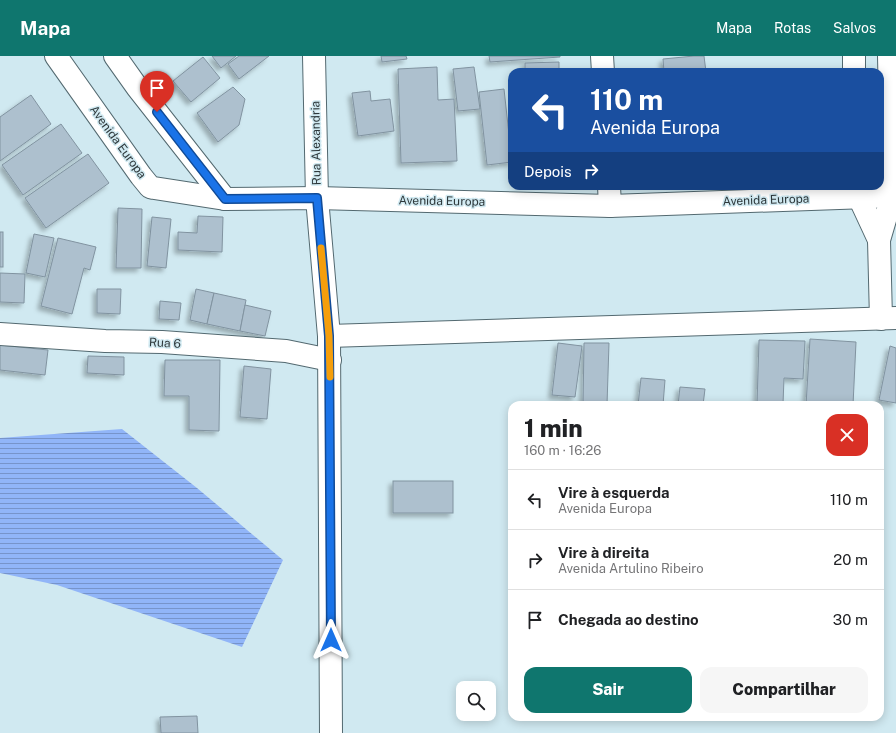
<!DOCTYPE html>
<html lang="pt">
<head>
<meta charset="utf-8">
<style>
  :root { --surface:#fff; --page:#f6f6f6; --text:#202124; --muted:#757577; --line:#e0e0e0; --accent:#0f766e }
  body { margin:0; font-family:"Public Sans",sans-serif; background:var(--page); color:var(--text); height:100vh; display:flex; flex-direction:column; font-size:15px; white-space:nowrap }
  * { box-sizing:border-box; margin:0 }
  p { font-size:13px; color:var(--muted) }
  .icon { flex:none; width:22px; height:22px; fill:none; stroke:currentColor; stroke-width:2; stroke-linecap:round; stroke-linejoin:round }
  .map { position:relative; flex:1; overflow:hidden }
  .drawer { position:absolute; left:508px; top:345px; width:376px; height:320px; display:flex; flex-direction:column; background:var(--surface); border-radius:12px; box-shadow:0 2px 10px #0003 }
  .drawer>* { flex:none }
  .hud { position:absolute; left:508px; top:12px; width:376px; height:122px; border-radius:12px; box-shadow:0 2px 10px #0003; background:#1a4fa0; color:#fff; overflow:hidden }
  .fabs { position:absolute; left:456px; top:625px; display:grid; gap:8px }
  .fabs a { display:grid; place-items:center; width:40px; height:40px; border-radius:8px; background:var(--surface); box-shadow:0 2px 10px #0003; font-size:20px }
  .pin { position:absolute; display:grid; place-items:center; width:34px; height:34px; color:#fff; margin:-41px -17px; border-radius:50% 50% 50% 0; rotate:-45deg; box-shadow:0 0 4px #0007 }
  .pin .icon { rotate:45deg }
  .me { position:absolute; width:44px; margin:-22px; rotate:0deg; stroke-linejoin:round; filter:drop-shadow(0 0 3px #0008) }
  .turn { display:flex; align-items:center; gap:14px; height:84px; padding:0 16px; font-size:18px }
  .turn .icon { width:52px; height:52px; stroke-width:2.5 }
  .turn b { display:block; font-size:28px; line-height:34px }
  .then { display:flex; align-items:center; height:38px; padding:0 16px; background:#0003; gap:8px; font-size:15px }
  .round { display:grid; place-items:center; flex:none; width:42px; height:42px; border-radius:12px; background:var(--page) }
  .head { display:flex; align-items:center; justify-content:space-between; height:68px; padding:0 16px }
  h1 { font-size:24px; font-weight:800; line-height:30px }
  .action { display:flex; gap:8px; margin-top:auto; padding:8px 16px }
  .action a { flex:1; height:46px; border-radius:12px; background:var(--accent); color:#fff; font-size:16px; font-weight:800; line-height:46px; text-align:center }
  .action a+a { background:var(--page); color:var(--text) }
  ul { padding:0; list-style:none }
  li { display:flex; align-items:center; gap:12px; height:60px; padding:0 16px; border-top:1px solid var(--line) }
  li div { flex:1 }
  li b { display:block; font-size:15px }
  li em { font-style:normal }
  header { display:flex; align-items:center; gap:24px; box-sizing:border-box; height:56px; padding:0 20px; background:var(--accent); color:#fff }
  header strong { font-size:19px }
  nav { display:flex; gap:22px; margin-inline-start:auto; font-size:14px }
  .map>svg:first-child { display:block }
  .water { fill:url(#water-rules) }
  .building { fill:#adc0ce; stroke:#8193a0; filter:url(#shadow) }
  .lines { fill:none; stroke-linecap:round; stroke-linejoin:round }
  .street-casing { stroke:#536970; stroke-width:24 }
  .street { stroke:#fff; stroke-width:22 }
  .route-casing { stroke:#114b97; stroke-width:10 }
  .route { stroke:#1a73e8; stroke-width:7 }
  .slow { stroke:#f59e0b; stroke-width:7 }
  .labels { text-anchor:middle; stroke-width:3; stroke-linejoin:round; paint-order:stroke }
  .street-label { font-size:12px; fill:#2e383b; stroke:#d0e9f1 }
</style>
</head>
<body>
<header>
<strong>Mapa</strong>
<nav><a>Mapa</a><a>Rotas</a><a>Salvos</a></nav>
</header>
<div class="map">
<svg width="896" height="677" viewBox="0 0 896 677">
  <defs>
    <pattern id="water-rules" width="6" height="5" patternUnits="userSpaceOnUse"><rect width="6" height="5" fill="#91b5f8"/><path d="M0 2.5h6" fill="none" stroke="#7794ca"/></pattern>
    <filter id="shadow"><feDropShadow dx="-3.5" dy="3.5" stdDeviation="2" flood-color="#0004"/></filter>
  </defs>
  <rect width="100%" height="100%" fill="#d0e9f1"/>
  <!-- water -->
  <polygon class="water" points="122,373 197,432 283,504 242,591 57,529 0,517 0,382"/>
  <!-- building -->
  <g class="building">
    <polygon points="212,0 236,0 221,12"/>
    <polygon points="239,0 269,0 239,23 228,8"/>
    <polygon points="381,0 406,0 407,3 382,6"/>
    <polygon points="489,0 560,0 560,1 490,6"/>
    <polygon points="694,0 704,0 706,16 664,16 663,3"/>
    <polygon points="203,1 220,22 191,46 173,25"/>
    <polygon points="559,6 559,16 525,16 525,7"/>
    <polygon points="437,11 438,44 454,43 457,105 401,107 398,13"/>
    <polygon points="474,11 480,53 458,55 453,13"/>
    <polygon points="233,31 245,43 239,69 218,86 197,57"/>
    <polygon points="504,33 512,106 487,109 479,36"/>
    <polygon points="370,35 371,45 390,43 394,75 358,80 352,37"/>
    <polygon points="31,39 51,68 0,105 0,61"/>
    <polygon points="61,68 82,97 23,139 2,109"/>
    <polygon points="88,98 109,127 46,172 25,142"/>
    <polygon points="118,152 142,153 141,212 116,212"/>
    <polygon points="198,160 223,161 222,196 178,194 178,176 197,177"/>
    <polygon points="152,161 171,163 166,212 147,210"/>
    <rect x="0" y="176" width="3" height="35"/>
    <polygon points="34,178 54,182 45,221 26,217"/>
    <polygon points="58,182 96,191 90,214 84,212 72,258 41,250"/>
    <polygon points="0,217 25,218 24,247 0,246"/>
    <polygon points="97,233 121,233 120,258 97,257"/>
    <polygon points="196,233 214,237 207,268 190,264"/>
    <polygon points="214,237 246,244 240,275 207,268"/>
    <polygon points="160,245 181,247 179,264 159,263"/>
    <polygon points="245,249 271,255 265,280 240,275"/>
    <polygon points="810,283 856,286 853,349 806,349"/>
    <polygon points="759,284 805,285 803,323 784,322 783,348 757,348"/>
    <polygon points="558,287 582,290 575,341 552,339"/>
    <polygon points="584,287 609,287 607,349 583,349"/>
    <polygon points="0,289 48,294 45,319 0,314"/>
    <polygon points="890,290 896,292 896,347 879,344"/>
    <polygon points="88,300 124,301 124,319 87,317"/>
    <polygon points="165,304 220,304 219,375 189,374 189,340 164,340"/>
    <polygon points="244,310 271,313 267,363 240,361"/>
    <polygon points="641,322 665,324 663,349 638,349"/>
    <polygon points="680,331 705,333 703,349 678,349"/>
    <rect x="393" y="425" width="60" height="32"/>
    <polygon points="197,660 198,677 161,677 160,661"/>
  </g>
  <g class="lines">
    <!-- street casing -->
    <g class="street-casing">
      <g id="street">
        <polyline points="56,0 141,120 150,131 154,132 225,143 317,142 610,150 896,140"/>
        <polyline points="115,0 137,31 225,143"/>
        <polyline points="314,0 317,142 329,280 331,677"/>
        <polyline points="602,0 603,16"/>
        <polyline points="854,0 854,16"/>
        <polyline points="609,130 610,150"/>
        <polyline points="859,130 859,141 879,184"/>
        <polyline points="881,263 879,184 892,140 889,0"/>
        <polyline points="0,278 105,285 162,286 286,295 330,304"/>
        <polyline points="329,280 896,262"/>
      </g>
    </g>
    <!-- street -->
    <use href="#street" class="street"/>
  </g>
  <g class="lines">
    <!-- route casing -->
    <g class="route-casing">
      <polyline id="route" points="157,56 225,143 317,142 329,280 331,584"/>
    </g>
    <!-- route -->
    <use href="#route" class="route"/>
    <!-- slow -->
    <polyline class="slow" points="321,192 329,280 330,321"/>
  </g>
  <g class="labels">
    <!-- street labels -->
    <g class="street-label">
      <text transform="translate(118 86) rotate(54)" y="4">Avenida Europa</text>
      <text transform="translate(316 87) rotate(-91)" y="4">Rua Alexandria</text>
      <text transform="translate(766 144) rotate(-2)" y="4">Avenida Europa</text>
      <text transform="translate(442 145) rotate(1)" y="4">Avenida Europa</text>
      <text transform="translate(165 287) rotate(3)" y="4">Rua 6</text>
    </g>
  </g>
</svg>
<div class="fabs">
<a><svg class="icon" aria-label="search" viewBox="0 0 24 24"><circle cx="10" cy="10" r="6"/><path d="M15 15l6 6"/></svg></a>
</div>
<div class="pin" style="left:157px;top:56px;background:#d93025"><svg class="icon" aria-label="arrive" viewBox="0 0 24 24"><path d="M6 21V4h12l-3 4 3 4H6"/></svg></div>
<svg class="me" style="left:331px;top:584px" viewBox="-20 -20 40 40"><path d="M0-17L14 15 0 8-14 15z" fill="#1a73e8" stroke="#fff" stroke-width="4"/></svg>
<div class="hud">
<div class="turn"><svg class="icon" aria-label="left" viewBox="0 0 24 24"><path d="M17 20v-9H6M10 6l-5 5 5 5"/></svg><div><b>110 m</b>Avenida Europa</div></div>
<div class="then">Depois<svg class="icon" aria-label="right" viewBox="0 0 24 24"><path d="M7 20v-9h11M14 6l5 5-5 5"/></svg></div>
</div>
<section class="drawer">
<div class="head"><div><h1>1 min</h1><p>160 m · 16:26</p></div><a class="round" style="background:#d93025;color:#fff"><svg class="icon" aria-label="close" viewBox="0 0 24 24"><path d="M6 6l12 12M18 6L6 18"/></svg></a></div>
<ul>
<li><svg class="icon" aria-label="left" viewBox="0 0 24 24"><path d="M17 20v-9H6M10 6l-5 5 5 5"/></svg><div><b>Vire à esquerda</b><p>Avenida Europa</p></div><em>110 m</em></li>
<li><svg class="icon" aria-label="right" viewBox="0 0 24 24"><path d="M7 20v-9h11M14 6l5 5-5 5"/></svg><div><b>Vire à direita</b><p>Avenida Artulino Ribeiro</p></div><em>20 m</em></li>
<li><svg class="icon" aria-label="arrive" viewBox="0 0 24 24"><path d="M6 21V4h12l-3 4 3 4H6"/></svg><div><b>Chegada ao destino</b></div><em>30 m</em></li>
</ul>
<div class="action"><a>Sair</a><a>Compartilhar</a></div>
</section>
</div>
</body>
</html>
